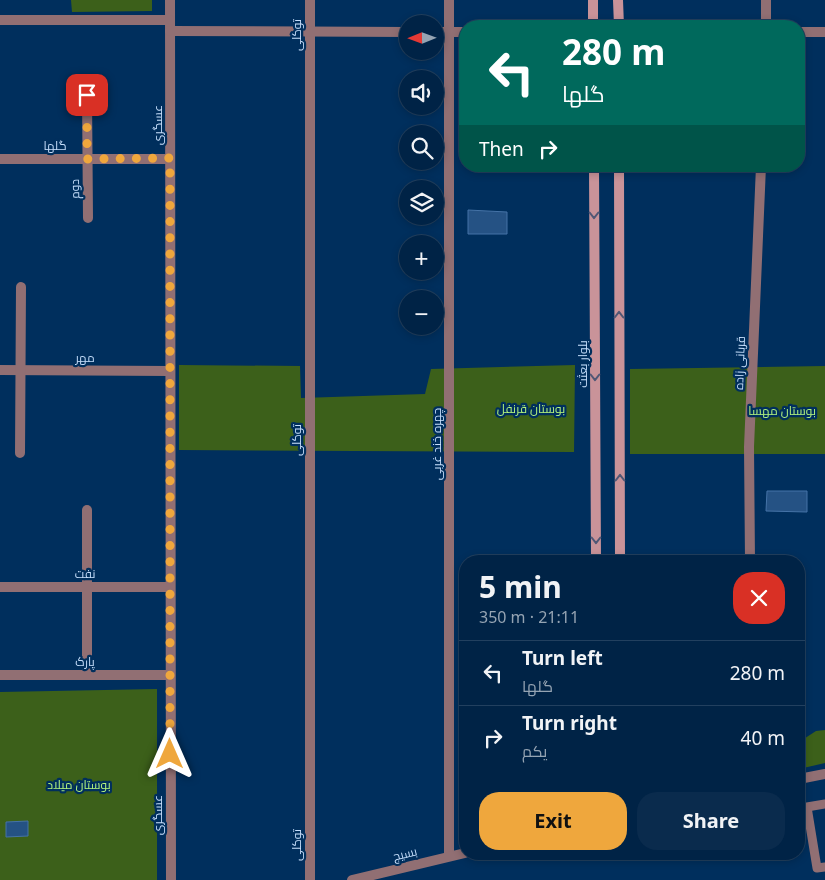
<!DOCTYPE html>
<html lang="en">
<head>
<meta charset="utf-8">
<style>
  :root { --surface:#002346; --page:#0a2b4d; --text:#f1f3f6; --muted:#95a4b3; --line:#22405f; --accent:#efa73d }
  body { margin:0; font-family:"Noto Sans",Cairo,sans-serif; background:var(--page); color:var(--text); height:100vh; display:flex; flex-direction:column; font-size:19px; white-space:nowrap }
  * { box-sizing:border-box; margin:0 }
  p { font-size:16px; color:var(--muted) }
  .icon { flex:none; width:28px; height:28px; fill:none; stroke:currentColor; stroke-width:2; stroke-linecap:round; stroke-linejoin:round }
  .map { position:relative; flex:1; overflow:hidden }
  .side { position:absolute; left:459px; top:555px; width:346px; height:305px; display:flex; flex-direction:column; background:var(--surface); border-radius:20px; box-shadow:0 2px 8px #0003,0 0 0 1px var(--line) }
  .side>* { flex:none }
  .banner { position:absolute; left:459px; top:20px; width:346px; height:152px; border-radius:20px; box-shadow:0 2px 8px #0003,0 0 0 1px var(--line); background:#00695c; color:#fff; overflow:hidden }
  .needle { width:32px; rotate:269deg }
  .buttons { position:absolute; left:399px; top:15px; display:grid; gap:10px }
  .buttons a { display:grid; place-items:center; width:45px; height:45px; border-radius:50%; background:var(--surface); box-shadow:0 2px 8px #0003,0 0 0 1px var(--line); font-size:25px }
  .pin { position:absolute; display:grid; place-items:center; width:42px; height:42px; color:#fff; margin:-21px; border-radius:10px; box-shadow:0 2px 8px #0006 }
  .me { position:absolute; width:55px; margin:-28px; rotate:0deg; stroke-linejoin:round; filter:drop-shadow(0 0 4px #0008) }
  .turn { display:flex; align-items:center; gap:18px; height:105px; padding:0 20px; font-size:22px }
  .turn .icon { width:65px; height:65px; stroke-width:2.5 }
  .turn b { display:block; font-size:35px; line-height:42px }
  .then { display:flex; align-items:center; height:48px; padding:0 20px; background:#0003; gap:10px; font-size:19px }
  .round { display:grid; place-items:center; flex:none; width:52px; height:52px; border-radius:20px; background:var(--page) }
  .head { display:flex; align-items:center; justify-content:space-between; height:85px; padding:0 20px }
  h1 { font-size:30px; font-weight:700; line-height:38px }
  .cta { display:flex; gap:10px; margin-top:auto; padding:10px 20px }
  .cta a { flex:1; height:58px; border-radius:20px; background:var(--accent); color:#111; font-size:20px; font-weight:700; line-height:58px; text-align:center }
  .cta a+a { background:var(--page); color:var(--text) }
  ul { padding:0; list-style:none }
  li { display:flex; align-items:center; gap:15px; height:65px; padding:0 20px; border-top:1px solid var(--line) }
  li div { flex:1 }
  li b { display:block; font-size:19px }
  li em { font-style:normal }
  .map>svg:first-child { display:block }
  .green { fill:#3c601a }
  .building { fill:#255284; stroke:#4573a7 }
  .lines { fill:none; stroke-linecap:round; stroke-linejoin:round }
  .lane { stroke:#916f73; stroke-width:9 }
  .street { stroke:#916f73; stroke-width:10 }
  .secondary { stroke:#c99399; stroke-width:10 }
  .oneway { stroke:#505775 }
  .route { stroke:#efa73d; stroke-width:9; stroke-dasharray:0 16.2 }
  .labels { text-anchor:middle; stroke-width:4.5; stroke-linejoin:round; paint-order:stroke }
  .street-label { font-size:12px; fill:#c6dffc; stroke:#002f5d }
  .park-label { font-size:12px; fill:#b4f47e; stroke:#002f5d }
</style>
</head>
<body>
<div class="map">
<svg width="825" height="880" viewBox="0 0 825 880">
  <rect width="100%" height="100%" fill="#002f5d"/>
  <!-- green -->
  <g class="green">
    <polygon points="71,0 152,0 152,11 72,12"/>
    <polygon points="179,365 300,366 301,398 425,394 431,369 575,365 574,452 179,450"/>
    <polygon points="825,366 825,454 630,454 630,369"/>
    <polygon points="157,689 157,880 0,880 0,692"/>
    <polygon points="825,730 825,763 799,769 799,742 816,731"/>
  </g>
  <!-- building -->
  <g class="building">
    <polygon points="468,210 507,212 507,234 468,234"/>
    <polygon points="767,491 807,491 807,512 766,511"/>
    <polygon points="28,821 28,836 6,837 6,822"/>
  </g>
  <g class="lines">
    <!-- lane -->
    <polyline class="lane" points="825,804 807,807 817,868 825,867"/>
    <!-- street -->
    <g class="street">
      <polyline points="170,0 171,880"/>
      <polyline points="310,0 310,880"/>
      <polyline points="766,0 766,26"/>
      <polyline points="0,20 170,20"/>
      <polyline points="170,31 408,32"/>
      <polyline points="435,32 465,32"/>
      <polyline points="799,32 825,32"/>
      <polyline points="87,95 88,218"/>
      <polyline points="0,159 170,159"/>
      <polyline points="0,370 170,371"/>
      <polyline points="20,453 21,287"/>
      <polyline points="87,510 87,675"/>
      <polyline points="750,561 749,447 761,166"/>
      <polyline points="0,587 170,587"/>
      <polyline points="0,675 170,675"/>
      <polyline points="799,779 825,774"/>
      <polyline points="449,856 449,0"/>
      <polyline points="352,880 465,853"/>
    </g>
    <!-- secondary -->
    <g class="secondary">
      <polyline points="593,0 593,26"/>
      <polyline points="618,0 619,26"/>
      <polyline points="594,166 596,561"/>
      <polyline points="619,166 620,561"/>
    </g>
  </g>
  <!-- one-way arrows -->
  <defs><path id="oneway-chevron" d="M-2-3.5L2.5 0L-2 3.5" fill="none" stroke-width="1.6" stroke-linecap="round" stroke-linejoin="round" transform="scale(1.25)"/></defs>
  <g class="oneway">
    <use href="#oneway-chevron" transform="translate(594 215) rotate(90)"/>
    <use href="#oneway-chevron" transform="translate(619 315) rotate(-90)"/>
    <use href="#oneway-chevron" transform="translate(595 377) rotate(90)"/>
    <use href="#oneway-chevron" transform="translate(620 478) rotate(-90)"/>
    <use href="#oneway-chevron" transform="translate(596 540) rotate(90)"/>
  </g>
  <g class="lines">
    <!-- route -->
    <polyline class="route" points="87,95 87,159 170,158 170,754"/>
  </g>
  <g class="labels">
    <!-- street labels -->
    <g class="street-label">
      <text transform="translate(297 35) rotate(-90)" y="4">توکلی</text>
      <text transform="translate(158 125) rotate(-90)" y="4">عسگری</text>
      <text x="55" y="150">گلها</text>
      <text transform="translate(75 189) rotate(-91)" y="4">دوم</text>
      <text x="85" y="362">مهر</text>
      <text transform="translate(740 363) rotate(-88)" y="4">قربانی زاده</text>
      <text transform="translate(583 364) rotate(-90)" y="4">بلوار بعثت</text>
      <text transform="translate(297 440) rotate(-90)" y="4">توکلی</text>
      <text transform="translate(437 444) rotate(-90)" y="4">چهره خند غربی</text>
      <text x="85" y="578">نفت</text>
      <text x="85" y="666">پارک</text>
      <text transform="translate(158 815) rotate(-90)" y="4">عسگری</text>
      <text transform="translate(297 845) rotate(-90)" y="4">توکلی</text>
      <text transform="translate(405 854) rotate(-14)" y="4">بسیج</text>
    </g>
    <!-- park labels -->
    <g class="park-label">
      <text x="531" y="413">بوستان قرنفل</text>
      <text x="782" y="415">بوستان مهسا</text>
      <text x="79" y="789">بوستان میلاد</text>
    </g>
  </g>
</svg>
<div class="buttons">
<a><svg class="needle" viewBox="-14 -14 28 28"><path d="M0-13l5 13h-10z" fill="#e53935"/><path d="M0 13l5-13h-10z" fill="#95a4b3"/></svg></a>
<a><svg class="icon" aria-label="sound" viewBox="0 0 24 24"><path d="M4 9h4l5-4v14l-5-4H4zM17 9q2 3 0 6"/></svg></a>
<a><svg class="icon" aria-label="search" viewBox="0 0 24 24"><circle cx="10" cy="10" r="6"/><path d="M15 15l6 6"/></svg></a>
<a><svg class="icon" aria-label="layers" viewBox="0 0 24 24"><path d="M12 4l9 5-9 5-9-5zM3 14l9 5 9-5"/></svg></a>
<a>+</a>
<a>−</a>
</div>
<div class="pin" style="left:87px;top:95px;background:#d93025"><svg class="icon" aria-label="arrive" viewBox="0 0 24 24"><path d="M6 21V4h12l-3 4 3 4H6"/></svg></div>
<svg class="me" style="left:170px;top:754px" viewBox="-20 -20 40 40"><path d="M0-17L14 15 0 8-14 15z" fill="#efa73d" stroke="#fff" stroke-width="4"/></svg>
<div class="banner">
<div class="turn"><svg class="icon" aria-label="left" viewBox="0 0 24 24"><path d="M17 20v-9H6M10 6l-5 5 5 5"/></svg><div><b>280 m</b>گلها</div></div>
<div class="then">Then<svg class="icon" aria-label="right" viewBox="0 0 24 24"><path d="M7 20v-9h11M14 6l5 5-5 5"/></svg></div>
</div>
<section class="side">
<div class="head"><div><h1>5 min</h1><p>350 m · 21:11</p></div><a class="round" style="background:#d93025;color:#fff"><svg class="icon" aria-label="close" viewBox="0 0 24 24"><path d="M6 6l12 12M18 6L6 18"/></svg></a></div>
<ul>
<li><svg class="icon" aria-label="left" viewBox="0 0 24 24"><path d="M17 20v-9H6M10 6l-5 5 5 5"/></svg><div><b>Turn left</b><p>گلها</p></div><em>280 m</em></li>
<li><svg class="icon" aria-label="right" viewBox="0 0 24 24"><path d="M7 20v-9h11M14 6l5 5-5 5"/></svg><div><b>Turn right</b><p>یکم</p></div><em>40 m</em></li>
</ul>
<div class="cta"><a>Exit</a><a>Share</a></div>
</section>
</div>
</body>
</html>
